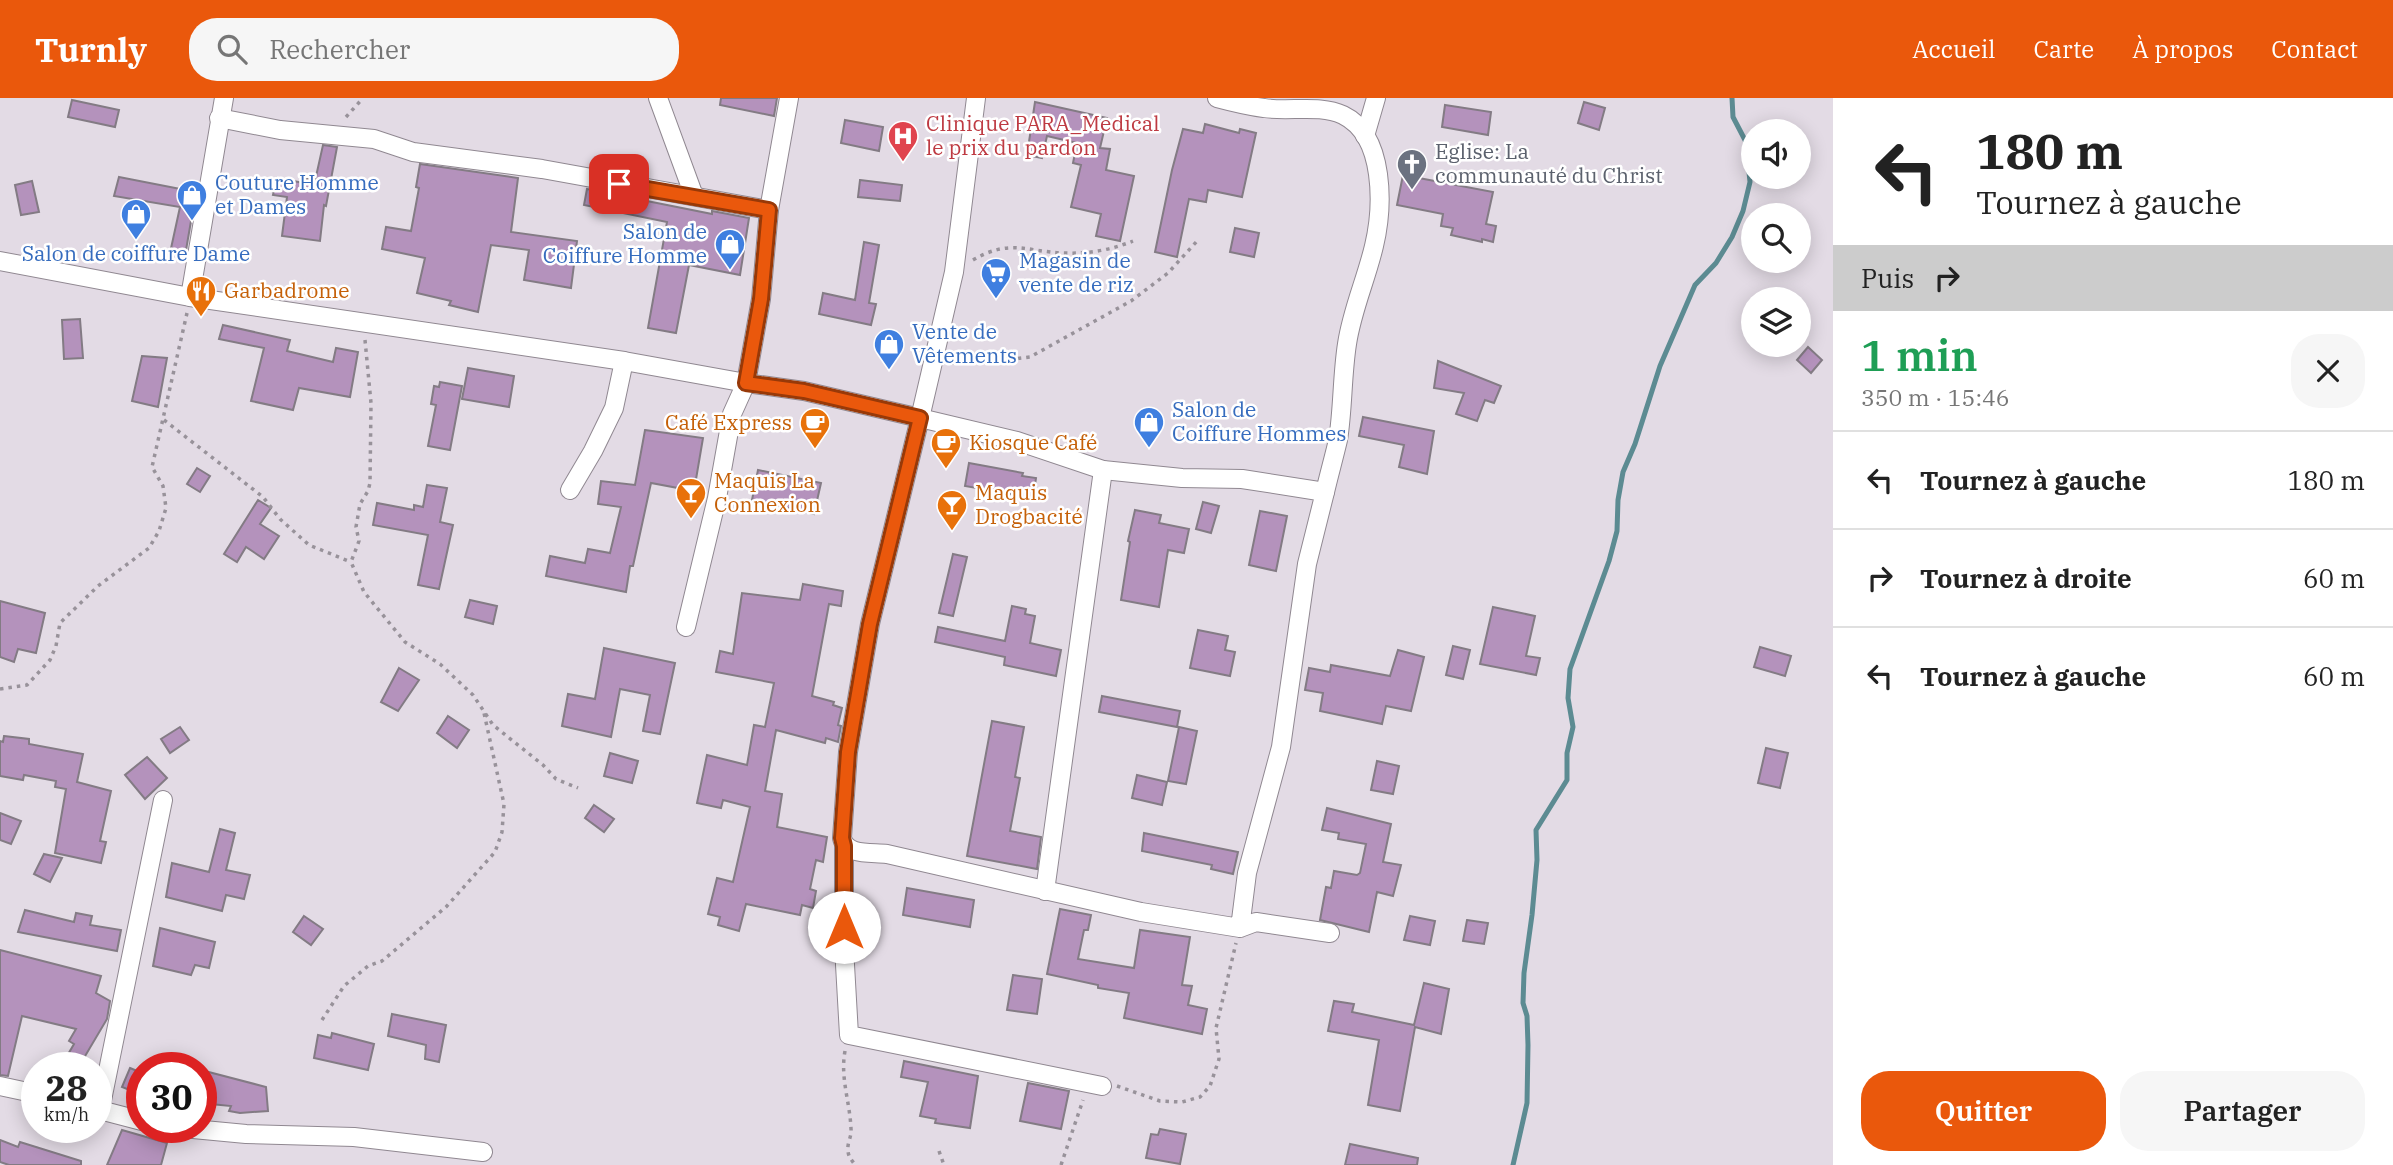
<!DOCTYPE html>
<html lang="fr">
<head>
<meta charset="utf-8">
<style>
  :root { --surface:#fff; --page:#f6f6f6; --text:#222; --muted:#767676; --line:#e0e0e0; --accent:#ea580c }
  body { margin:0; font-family:"IBM Plex Serif",serif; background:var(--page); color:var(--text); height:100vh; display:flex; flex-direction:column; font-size:26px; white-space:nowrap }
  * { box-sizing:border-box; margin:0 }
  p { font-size:23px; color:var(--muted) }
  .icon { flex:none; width:38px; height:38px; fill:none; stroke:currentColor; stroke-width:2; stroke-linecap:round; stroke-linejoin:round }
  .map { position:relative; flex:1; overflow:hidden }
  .sheet { display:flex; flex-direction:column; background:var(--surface); width:560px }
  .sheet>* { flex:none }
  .hud { background:#fff; color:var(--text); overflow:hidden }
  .buttons { position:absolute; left:1741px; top:21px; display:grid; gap:14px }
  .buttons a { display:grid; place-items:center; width:70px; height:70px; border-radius:50%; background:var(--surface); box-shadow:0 4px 18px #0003; font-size:35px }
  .speed { position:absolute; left:21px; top:954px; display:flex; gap:14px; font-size:35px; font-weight:700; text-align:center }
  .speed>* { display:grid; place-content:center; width:91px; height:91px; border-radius:50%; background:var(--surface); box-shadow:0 4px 18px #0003; line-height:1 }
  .speed small { font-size:18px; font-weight:400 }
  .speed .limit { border:10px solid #d22; background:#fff; color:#111 }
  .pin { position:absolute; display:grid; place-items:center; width:60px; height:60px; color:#fff; margin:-30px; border-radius:14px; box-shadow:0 4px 10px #0006 }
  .me { position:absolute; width:77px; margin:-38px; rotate:0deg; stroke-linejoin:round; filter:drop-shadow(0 0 5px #0008) }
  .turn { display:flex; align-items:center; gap:24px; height:147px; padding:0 28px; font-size:32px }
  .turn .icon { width:91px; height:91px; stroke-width:2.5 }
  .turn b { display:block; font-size:49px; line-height:60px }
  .then { display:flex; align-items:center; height:66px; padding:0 28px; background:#0003; gap:14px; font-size:26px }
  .round { display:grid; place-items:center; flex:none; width:74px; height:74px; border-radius:28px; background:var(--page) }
  .headline { display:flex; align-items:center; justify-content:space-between; height:119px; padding:0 28px }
  h1 { font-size:42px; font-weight:600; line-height:52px; color:#1e9e55 }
  .primary-button { display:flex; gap:14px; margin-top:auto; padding:14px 28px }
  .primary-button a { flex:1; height:80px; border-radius:28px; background:var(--accent); color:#fff; font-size:28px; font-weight:600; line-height:80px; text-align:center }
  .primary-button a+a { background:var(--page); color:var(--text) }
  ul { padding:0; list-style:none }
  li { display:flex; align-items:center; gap:21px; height:98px; padding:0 28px; border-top:2px solid var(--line) }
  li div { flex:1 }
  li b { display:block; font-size:26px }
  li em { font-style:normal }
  header { display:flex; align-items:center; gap:42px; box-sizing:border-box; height:98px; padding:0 35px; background:var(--accent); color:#fff }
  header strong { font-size:33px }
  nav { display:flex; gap:38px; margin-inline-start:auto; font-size:24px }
  .search { width:490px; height:63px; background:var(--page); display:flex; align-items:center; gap:18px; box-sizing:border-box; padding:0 24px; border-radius:28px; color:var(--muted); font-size:26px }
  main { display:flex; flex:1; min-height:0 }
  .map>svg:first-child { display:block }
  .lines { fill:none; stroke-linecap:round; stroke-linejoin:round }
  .stream { stroke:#5c8b92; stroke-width:5 }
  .building { fill:#b492bc; stroke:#837b84; stroke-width:2 }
  .minor-casing { stroke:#908891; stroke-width:20 }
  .path { stroke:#98929a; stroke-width:3.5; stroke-dasharray:3.5 5; stroke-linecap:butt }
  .minor { stroke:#fff; stroke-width:18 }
  .route-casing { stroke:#983908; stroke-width:18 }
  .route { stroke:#ea580c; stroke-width:12 }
  .labels { text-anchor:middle; stroke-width:5; stroke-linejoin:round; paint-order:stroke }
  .health-label { font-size:21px; fill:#be3a42; stroke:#fff; text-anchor:start }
  .worship-label { font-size:21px; fill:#5b616d; stroke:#fff; text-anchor:start }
  .shop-label { font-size:21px; fill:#366cbe; stroke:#fff; text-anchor:start }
  .food-label { font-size:21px; fill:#c56008; stroke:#fff; text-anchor:start }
</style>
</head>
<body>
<header>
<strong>Turnly</strong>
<div class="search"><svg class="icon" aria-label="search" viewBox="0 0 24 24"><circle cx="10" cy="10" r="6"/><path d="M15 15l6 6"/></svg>Rechercher</div>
<nav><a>Accueil</a><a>Carte</a><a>À propos</a><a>Contact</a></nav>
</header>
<main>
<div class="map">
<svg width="1833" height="1067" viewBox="0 0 1833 1067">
  <rect width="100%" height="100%" fill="#e3dbe5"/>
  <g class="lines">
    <!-- stream -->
    <polyline class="stream" points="1513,1067 1527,1005 1528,947 1527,918 1523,905 1524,875 1532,817 1537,762 1536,732 1567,682 1567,655 1573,629 1568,600 1570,571 1609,463 1617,433 1618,402 1623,374 1635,346 1660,268 1695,187 1716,165 1732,139 1743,113 1750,84 1746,44 1733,19 1732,0"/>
  </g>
  <!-- building -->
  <g class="building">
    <polygon points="721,0 777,0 774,18 720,7"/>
    <polygon points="72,2 119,12 115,29 68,19"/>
    <polygon points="1035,4 1107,20 1100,50 1110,51 1106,72 1134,78 1120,143 1096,138 1101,116 1071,109 1081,67 1073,65 1077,45 1047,38 1042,60 1027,57"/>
    <polygon points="1584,4 1605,10 1599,32 1578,25"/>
    <polygon points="1445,7 1491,14 1488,37 1442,29"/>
    <polygon points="845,22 883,29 879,53 841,45"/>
    <polygon points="1205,26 1239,35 1240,31 1256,35 1242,99 1208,92 1206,104 1189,101 1177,159 1155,154 1172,72 1183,31 1203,35"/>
    <polygon points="323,47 337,49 326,108 324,107 320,143 282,138 287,99 273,97 277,80 304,85 304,80 315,83"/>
    <polygon points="420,66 518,80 511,134 577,143 571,190 524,182 529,152 491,147 478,214 449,207 451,203 417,195 425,160 382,151 386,129 411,133 419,90 416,89"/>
    <polygon points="1403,77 1493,94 1486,126 1496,128 1493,144 1482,141 1482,144 1451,137 1453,130 1441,128 1443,116 1397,107"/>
    <polygon points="119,79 196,94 185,158 170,155 180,109 114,98"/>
    <polygon points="860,82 902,87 900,103 858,99"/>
    <polygon points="32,83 39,114 21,117 15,87"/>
    <polygon points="587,91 712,116 712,113 749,120 740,177 689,167 676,235 648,230 667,124 584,107"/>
    <polygon points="1235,130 1259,135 1254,159 1230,154"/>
    <polygon points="864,144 879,147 869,205 876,206 871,227 819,216 823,195 855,202"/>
    <polygon points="80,221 83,260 64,261 62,222"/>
    <polygon points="223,227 290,242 287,253 333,264 336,250 358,254 350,299 299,290 293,312 251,303 264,250 219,241"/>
    <polygon points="1808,249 1822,262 1811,275 1797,262"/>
    <polygon points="142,258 167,260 158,309 132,303"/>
    <polygon points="1438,263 1501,288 1494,305 1485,302 1477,323 1456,316 1464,295 1434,290"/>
    <polygon points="468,270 514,278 509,309 462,301"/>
    <polygon points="440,284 462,288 450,352 428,348 436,307 431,306 434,288 439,289"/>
    <polygon points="1363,319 1434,333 1427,376 1399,369 1404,347 1359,338"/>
    <polygon points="645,332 703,340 694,393 651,385 633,468 630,468 626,494 546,478 550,458 585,465 588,451 610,455 621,409 598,406 601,383 635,387"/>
    <polygon points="969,365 1023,375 1022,378 1036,380 1033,400 965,388"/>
    <polygon points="197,370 210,378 200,394 187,386"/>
    <polygon points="758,372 821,385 814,416 752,402"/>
    <polygon points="427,387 447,390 440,424 453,427 439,491 418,487 428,437 373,427 377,405 414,412 414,407 423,409"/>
    <polygon points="258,402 271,410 260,426 279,438 264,461 246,449 237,464 224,456"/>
    <polygon points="1203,404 1219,408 1211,435 1196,431"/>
    <polygon points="1135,412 1161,417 1159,425 1189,431 1184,455 1168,452 1159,509 1121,502 1130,444 1128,443"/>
    <polygon points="1260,413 1287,418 1276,473 1249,467"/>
    <polygon points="953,456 967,459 953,518 939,515"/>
    <polygon points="803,486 843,493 841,508 829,506 812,598 834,604 833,607 842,610 838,627 841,628 838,644 826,640 825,645 776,632 765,693 782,696 777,729 827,739 823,764 816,762 810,791 816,793 813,810 802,807 800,817 746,806 739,833 718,827 720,819 708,816 717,780 733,784 750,709 723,702 721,710 697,705 707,657 747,667 754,627 765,629 774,585 716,574 720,553 733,556 742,495 800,502"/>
    <polygon points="470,502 497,508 493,526 465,519"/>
    <polygon points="0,503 45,515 36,555 18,551 14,564 0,559"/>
    <polygon points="1012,508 1026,511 1025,516 1035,518 1030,545 1061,552 1056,578 1004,567 1005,559 935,544 938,529 1005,543"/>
    <polygon points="1493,509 1535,518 1526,558 1540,560 1536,577 1480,566"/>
    <polygon points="1198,532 1228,538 1225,552 1235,554 1230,578 1190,570"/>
    <polygon points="1453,548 1470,552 1463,581 1446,577"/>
    <polygon points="1760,549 1791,558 1785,578 1754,569"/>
    <polygon points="604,550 675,565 660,636 643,633 650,597 620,591 611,639 562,628 568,596 595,601"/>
    <polygon points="1398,552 1424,559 1411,613 1386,608 1382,626 1320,613 1323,595 1305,592 1309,570 1330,574 1331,567 1390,578"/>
    <polygon points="399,570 419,582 398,613 381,604"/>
    <polygon points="1102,598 1180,613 1177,629 1099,614"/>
    <polygon points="448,618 469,632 457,650 437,635"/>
    <polygon points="992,623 1024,629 1015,679 1020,680 1010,733 1041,739 1037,771 967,758"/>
    <polygon points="180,629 189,642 170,655 161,641"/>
    <polygon points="1179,629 1197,633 1186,686 1168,683"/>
    <polygon points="4,638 29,641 29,646 83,656 77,684 111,693 100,743 106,744 101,765 55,755 66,691 55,689 56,683 24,677 23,682 0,678 0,643 3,644"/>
    <polygon points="1766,650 1788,655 1780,690 1758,685"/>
    <polygon points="610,655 638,663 632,685 604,678"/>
    <polygon points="147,659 167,680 145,701 125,677"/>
    <polygon points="1377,663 1399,668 1393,696 1371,692"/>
    <polygon points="1137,677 1167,684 1162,707 1132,700"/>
    <polygon points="594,707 614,721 604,734 585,720"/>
    <polygon points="1327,710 1391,726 1383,764 1401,767 1393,798 1377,794 1369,834 1320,822 1326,789 1331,790 1334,773 1357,777 1360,775 1366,746 1338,741 1339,735 1322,732"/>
    <polygon points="0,715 21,723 11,746 0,742"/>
    <polygon points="220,731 235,735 226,772 250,777 244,801 226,797 222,813 166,799 172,765 209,774"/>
    <polygon points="1144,735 1238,754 1233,776 1211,771 1212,767 1142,753"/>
    <polygon points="44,756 62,760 50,784 34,776"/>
    <polygon points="907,790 974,802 970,829 903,817"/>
    <polygon points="1060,811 1091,817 1088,832 1084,832 1078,861 1134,870 1140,832 1190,839 1182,887 1192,888 1188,907 1207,911 1202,936 1124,920 1129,895 1098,890 1098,887 1047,876"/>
    <polygon points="25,812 74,824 76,815 92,818 90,827 121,832 117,853 18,834"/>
    <polygon points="304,818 323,831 311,847 293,834"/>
    <polygon points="1410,818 1435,823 1430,847 1404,842"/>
    <polygon points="1467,822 1488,825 1484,846 1463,843"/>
    <polygon points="160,830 215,844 209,870 195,867 191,877 153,868"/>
    <polygon points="0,852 101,878 96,895 110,903 107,921 78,970 60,970 74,946 69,943 76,931 22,918 8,978 0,977"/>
    <polygon points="1013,877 1042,881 1037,916 1007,912"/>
    <polygon points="1424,885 1449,891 1441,936 1415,929 1400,1013 1368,1007 1379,942 1328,933 1334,903 1354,906 1352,914 1414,927"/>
    <polygon points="392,916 446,927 439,964 425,961 426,947 388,938"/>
    <polygon points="332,935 374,946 368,972 314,960 318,937 331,940"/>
    <polygon points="904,963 978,978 970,1030 935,1025 936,1021 920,1018 928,984 901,979"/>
    <polygon points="130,970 142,975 142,997 122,989"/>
    <polygon points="201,972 266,989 268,1013 240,1015 229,1013 231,1008 201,1005"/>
    <polygon points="1028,985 1069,993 1061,1031 1020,1023"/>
    <polygon points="1160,1031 1186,1036 1180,1066 1146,1060 1151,1036 1158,1037"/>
    <polygon points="122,1032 167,1045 161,1067 107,1067"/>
    <polygon points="0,1042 18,1049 20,1044 81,1063 81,1067 9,1067 0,1064"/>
    <polygon points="1350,1046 1418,1060 1417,1067 1345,1067"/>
  </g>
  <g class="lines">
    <!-- minor casing -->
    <g class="minor-casing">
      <g id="minor">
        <polyline points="658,0 694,98"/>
        <path d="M1217 0C1232 4 1248 8 1264 10 1289 14 1320 6 1343 17 1386 38 1383 110 1374 148 1366 182 1352 212 1347 246 1342 278 1343 311 1338 342 1334 359 1329 377 1325 394"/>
        <polyline points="219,20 280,32 374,41 413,54 542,71 769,112"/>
        <polyline points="1365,38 1376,0"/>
        <polyline points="0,163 190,199 624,263 746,285 761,201 769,112 789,0"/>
        <polyline points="190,199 224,0"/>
        <polyline points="570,392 593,353 614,310 624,263"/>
        <polyline points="686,529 717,400 732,316 746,285 804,293 920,320 954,174 976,0"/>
        <polyline points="844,748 844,849 849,937 1102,988"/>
        <polyline points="1045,793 1103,372"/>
        <path d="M1240 830 1247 775 1281 649 1307 466 1325 394 1242 381 1182 380 1103 372 1017 343 920 320 870 526 848 654 842 740C846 758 871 754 887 756L1141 814 1240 830 1256 824 1330 835"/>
        <polyline points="0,988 37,996"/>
        <polyline points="96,1011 142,1023"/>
        <polyline points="100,1012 163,702"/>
        <polyline points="172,1029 246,1036 354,1039 483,1054"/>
      </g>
    </g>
    <!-- path -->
    <g class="path">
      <polyline points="346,19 363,0"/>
      <path d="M973 162C1011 140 1027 154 1064 155 1088 156 1111 152 1133 143"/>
      <polyline points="365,242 371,305 370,385 368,393 360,406 356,429 359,443 351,464 364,494 405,544 440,566 473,597 493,627 543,667 556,681 578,690"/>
      <polyline points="950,265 989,264 1030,259 1131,203 1168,175 1198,142"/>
      <polyline points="164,322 263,399 280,421 309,447 351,464"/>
      <polyline points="0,591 27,587 50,562 56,548 60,525 98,488 149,450 159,433 166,410 163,388 152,369 187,215"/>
      <polyline points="322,922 344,888 368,868 382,863 446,809 495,754 502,734 504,706 484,615"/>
      <path d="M845 953C840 980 850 1004 851 1031 852 1038 847 1045 848 1052 848 1059 852 1062 855 1067"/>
      <polyline points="1117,988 1160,1003 1182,1004 1200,999 1210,988 1219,961 1216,930 1236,845"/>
      <polyline points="939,1053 944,1067"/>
      <polyline points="1061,1067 1083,1002"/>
    </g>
    <!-- minor -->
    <use href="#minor" class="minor"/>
  </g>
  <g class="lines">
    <!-- route casing -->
    <g class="route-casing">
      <polyline id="route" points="619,86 769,112 761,201 746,285 804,293 920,320 870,526 848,654 842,740 844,748 844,829"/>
    </g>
    <!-- route -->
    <use href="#route" class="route"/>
  </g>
  <!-- icons -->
  <defs>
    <g id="hospital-pin" transform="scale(1.575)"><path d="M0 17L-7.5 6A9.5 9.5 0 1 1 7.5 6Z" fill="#e0444e" stroke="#fff"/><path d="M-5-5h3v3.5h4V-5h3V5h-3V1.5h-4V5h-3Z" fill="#fff"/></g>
    <g id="church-pin" transform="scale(1.575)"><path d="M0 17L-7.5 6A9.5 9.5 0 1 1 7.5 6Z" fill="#6b7280" stroke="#fff"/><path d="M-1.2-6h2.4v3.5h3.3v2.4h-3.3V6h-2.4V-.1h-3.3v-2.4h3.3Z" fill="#fff"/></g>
    <g id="shop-pin" transform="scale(1.575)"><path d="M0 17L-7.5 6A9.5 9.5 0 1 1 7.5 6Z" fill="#3f7fe0" stroke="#fff"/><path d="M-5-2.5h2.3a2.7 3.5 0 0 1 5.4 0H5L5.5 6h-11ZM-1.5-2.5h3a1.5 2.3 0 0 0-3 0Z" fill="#fff"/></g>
    <g id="supermarket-pin" transform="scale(1.575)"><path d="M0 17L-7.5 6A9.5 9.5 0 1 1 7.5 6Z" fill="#3f7fe0" stroke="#fff"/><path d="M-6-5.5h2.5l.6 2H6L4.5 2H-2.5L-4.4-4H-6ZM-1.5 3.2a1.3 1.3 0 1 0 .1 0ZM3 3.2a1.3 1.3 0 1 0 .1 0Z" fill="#fff"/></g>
    <g id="restaurant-pin" transform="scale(1.575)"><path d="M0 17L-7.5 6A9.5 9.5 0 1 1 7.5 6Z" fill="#e8710a" stroke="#fff"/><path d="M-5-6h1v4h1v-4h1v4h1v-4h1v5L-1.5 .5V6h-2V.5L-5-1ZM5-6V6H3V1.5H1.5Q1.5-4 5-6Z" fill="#fff"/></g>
    <g id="cafe-pin" transform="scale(1.575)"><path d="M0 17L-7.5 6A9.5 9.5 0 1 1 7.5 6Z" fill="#e8710a" stroke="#fff"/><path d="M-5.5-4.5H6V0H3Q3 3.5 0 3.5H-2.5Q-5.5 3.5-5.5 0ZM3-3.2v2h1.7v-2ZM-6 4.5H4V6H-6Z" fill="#fff"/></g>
    <g id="bar-pin" transform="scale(1.575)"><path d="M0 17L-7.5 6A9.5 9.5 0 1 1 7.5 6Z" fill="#e8710a" stroke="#fff"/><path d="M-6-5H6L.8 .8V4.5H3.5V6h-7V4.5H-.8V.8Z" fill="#fff"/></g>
  </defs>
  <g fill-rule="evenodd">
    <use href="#hospital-pin" x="903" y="38"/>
    <use href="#church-pin" x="1412" y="66"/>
    <use href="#shop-pin" x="192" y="97"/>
    <use href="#shop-pin" x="136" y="116"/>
    <use href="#shop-pin" x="730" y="146"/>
    <use href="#supermarket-pin" x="996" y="175"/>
    <use href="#restaurant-pin" x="201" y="193"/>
    <use href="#shop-pin" x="889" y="246"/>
    <use href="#shop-pin" x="1149" y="324"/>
    <use href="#cafe-pin" x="815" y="325"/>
    <use href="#cafe-pin" x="946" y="345"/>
    <use href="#bar-pin" x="691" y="395"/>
    <use href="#bar-pin" x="952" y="407"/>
  </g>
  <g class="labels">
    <!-- health labels -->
    <g class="health-label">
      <text x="926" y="33">Clinique PARA_Medical<tspan x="926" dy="24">le prix du pardon</tspan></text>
    </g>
    <!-- worship labels -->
    <g class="worship-label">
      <text x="1435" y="61">Eglise: La<tspan x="1435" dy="24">communauté du Christ</tspan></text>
    </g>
    <!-- shop labels -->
    <g class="shop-label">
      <text x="215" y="92">Couture Homme<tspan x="215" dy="24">et Dames</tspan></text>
      <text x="707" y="141" text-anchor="end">Salon de<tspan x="707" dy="24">Coiffure Homme</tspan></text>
      <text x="136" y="163" text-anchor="middle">Salon de coiffure Dame</text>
      <text x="1019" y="170">Magasin de<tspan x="1019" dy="24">vente de riz</tspan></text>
      <text x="912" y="241">Vente de<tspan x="912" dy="24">Vêtements</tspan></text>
      <text x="1172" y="319">Salon de<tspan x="1172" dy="24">Coiffure Hommes</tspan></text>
    </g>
    <!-- food labels -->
    <g class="food-label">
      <text x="224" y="200">Garbadrome</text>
      <text x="792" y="332" text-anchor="end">Café Express</text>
      <text x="969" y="352">Kiosque Café</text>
      <text x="714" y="390">Maquis La<tspan x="714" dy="24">Connexion</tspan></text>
      <text x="975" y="402">Maquis<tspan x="975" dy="24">Drogbacité</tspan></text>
    </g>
  </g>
</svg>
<div class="buttons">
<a><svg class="icon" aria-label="sound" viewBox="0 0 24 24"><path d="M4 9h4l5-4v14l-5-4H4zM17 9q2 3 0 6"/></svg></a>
<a><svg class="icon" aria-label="search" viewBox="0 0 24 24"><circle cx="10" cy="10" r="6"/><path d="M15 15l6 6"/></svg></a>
<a><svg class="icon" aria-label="layers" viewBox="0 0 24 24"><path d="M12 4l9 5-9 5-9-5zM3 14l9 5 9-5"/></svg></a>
</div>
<div class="speed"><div>28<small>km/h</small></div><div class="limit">30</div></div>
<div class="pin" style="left:619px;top:86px;background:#d93025"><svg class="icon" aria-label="arrive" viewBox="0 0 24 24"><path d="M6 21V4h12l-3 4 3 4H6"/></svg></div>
<svg class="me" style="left:844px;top:829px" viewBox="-20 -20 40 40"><circle r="19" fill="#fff"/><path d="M0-13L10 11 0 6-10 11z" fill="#ea580c"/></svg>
</div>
<section class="sheet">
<div class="hud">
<div class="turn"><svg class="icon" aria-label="left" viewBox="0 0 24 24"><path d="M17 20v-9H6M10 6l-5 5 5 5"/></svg><div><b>180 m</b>Tournez à gauche</div></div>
<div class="then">Puis<svg class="icon" aria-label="right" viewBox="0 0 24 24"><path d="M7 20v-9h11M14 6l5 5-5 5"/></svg></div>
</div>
<div class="headline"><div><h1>1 min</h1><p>350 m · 15:46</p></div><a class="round"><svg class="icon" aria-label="close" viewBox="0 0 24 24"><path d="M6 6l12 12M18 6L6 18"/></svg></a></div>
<ul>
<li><svg class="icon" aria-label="left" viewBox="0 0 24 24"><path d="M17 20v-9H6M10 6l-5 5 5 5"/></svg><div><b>Tournez à gauche</b></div><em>180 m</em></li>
<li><svg class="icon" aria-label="right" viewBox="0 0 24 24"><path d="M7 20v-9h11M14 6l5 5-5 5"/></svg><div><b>Tournez à droite</b></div><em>60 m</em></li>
<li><svg class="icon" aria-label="left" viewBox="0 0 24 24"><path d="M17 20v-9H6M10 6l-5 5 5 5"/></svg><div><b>Tournez à gauche</b></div><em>60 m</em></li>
</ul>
<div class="primary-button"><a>Quitter</a><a>Partager</a></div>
</section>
</main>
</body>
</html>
